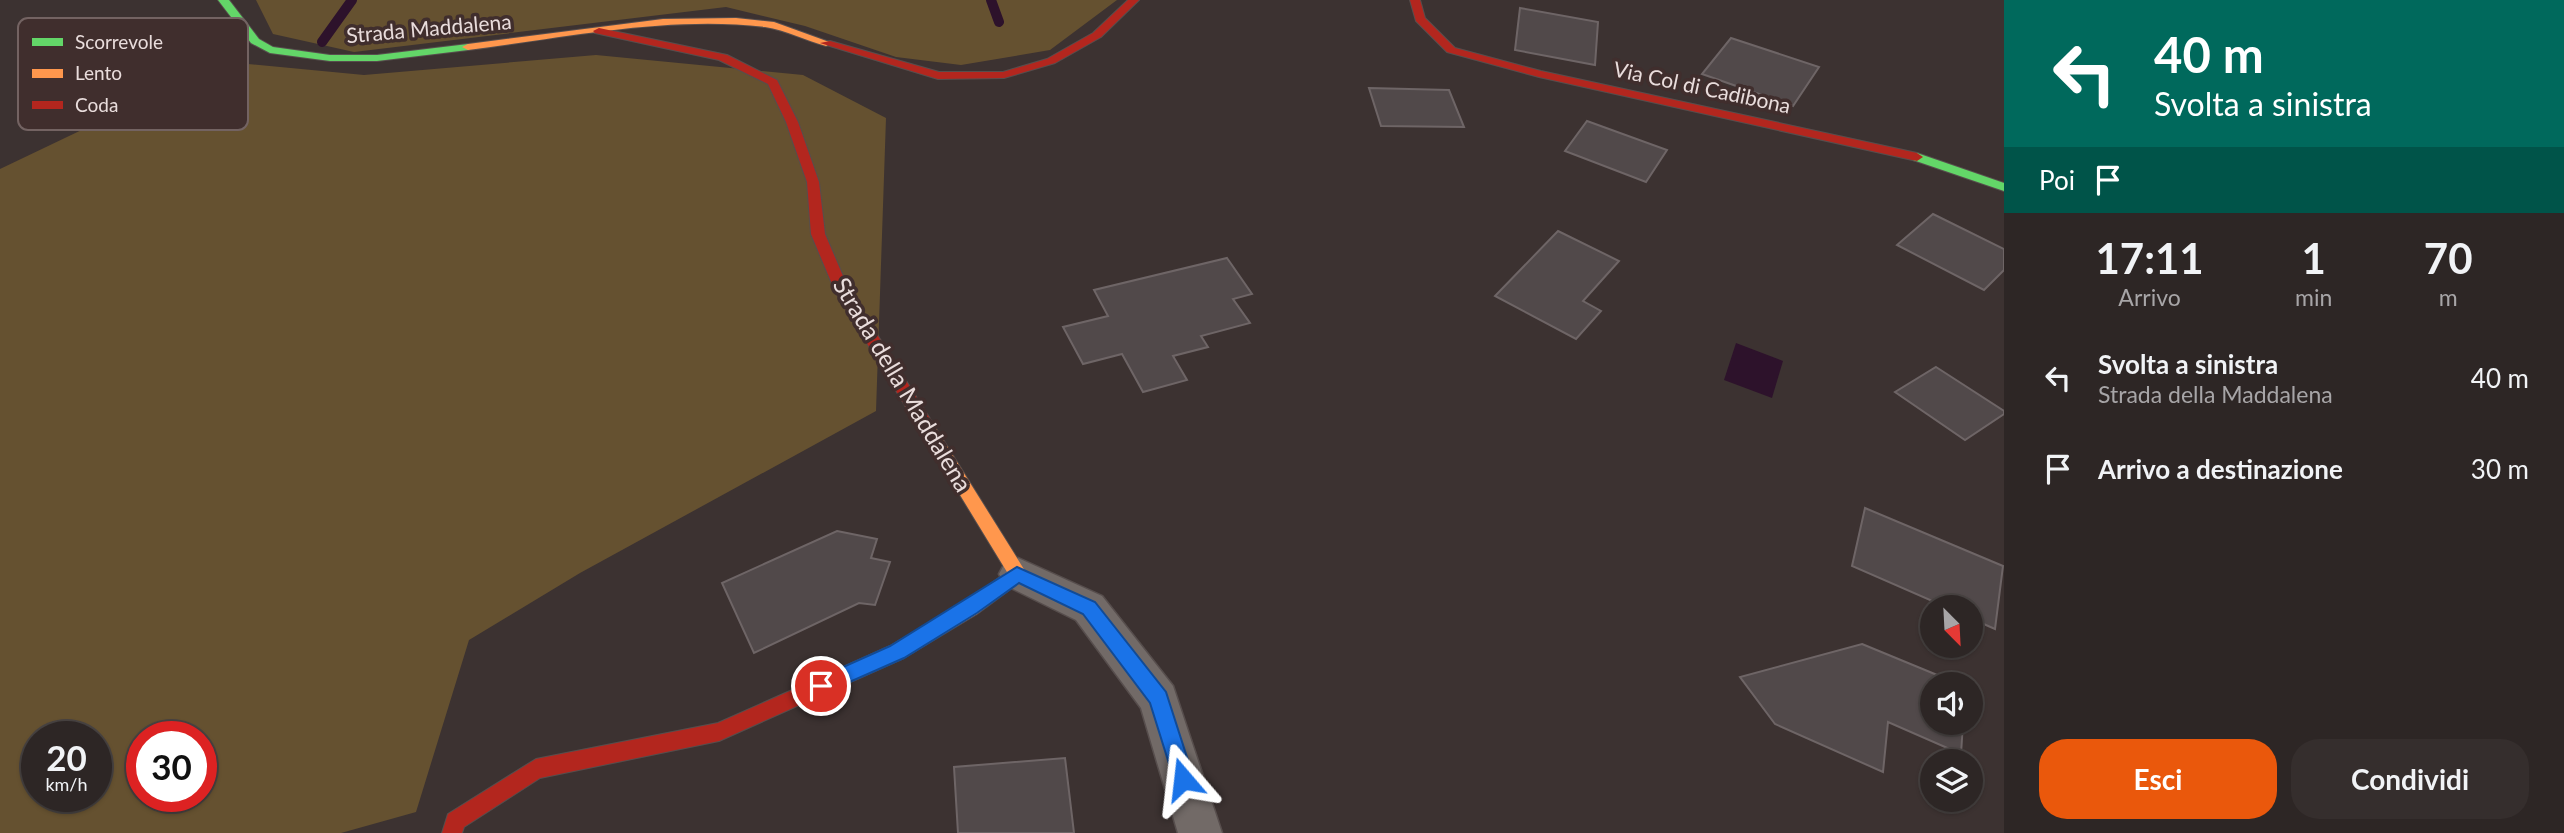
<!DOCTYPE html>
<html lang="it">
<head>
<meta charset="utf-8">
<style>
  :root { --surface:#2d2625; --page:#352e2d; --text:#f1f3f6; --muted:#a7a5a7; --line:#484342; --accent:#ea580c }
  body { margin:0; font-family:Lato,sans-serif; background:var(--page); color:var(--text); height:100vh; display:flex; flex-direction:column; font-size:26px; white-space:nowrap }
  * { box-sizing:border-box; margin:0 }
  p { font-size:23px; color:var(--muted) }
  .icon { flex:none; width:38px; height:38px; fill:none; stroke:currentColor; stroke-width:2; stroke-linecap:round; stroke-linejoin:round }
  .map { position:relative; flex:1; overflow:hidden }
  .details { display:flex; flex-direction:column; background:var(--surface); width:560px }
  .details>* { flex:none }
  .banner { background:#00695c; color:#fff; overflow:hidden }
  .needle { width:46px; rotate:156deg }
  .fabs { position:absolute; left:1920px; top:595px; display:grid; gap:14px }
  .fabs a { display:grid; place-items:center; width:63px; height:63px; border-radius:50%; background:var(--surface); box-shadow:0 2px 5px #0004,0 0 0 2px var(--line); font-size:35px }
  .speed { position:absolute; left:21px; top:721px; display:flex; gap:14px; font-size:35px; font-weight:700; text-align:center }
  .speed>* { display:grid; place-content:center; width:91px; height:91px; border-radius:50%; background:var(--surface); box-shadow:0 2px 5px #0004,0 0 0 2px var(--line); line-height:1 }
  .speed small { font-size:18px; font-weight:400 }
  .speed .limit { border:10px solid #d22; background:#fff; color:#111 }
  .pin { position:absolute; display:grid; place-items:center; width:60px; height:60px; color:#fff; margin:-30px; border:4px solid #fff; border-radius:50%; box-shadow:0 2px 7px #0007 }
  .me { position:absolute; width:77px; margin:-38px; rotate:343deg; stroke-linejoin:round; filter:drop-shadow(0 0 5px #0008) }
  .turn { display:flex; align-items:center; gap:24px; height:147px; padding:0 35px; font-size:32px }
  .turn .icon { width:91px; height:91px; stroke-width:2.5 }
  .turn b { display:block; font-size:49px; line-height:60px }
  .then { display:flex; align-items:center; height:66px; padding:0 35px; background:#0003; gap:14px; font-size:26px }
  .eta { display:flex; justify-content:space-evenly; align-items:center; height:119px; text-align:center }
  .eta b { font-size:42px; font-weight:700; line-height:49px }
  .button { display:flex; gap:14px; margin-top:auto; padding:14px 35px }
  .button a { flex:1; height:80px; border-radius:28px; background:var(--accent); color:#fff; font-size:28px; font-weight:700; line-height:80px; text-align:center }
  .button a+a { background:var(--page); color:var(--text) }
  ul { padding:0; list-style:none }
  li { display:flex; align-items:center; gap:21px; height:91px; padding:0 35px }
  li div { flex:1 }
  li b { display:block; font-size:26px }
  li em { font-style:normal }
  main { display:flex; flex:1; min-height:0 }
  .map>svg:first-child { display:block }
  .green { fill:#655130; fill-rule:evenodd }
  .water { fill:#2d122b }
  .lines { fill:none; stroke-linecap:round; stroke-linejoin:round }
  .stream { stroke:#2d122b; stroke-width:10 }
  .building { fill:#51494a; stroke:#6e6566; stroke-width:2 }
  .street-casing { stroke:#574e4d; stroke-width:3 }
  .fast-casing { stroke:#574e4d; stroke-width:2 }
  .slow-casing { stroke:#574e4d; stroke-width:2 }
  .jam-casing { stroke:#574e4d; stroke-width:2 }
  .street { fill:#726a67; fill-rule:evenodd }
  .fast { fill:#63d668; fill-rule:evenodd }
  .slow { fill:#ff974d; fill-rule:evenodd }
  .jam { fill:#b3261e; fill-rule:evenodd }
  .route { fill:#1a73e8; stroke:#114b97; stroke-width:2 }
  .labels { text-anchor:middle; stroke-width:7; stroke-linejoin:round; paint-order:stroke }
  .far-street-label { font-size:21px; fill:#e9dddc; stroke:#402e2d }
  .street-label { font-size:24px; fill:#e9dddc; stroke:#402e2d }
  .key { fill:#402e2d; stroke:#736362; stroke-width:2 }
  .key-label { font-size:19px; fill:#e9dddc }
</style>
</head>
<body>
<main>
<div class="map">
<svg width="2004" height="833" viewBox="0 0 2004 833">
  <rect width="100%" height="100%" fill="#3c3231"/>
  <!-- green -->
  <g class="green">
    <polygon points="256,0 1117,0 1050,50 961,65 896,57 805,26 726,7 354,52 273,34"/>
    <path d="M596 55 803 75 886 118 876 411 580 573 469 640 416 812 341 833H0V169L90 126 205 60 364 75ZM37 737H96V796H37ZM142 737H201V796H142Z"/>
  </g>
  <!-- water -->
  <polygon class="water" points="1736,343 1783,361 1772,398 1724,380"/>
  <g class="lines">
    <!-- stream -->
    <g class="stream">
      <polyline points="991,0 999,22"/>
      <polyline points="322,42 352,0"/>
    </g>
  </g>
  <!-- building -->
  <g class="building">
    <polygon points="1520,8 1598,22 1595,65 1515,50"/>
    <polygon points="1731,38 1819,67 1793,106 1702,74"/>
    <polygon points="1369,88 1449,90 1464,127 1381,126"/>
    <polygon points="1587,121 1667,150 1646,182 1565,151"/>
    <polygon points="1933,214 2004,249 2004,270 1984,290 1897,245"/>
    <polygon points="1558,231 1619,261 1583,301 1601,311 1576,339 1495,296"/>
    <polygon points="1227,258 1252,294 1233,299 1250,323 1201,336 1208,347 1173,356 1187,380 1143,392 1122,354 1083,364 1063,327 1108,316 1094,290"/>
    <polygon points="1936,367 2004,411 2004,414 1965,440 1895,392"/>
    <polygon points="1865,508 2003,566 1995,629 1970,618 1970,607 1946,607 1852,566"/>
    <polygon points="837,531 877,539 871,558 890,562 875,605 859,603 754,653 722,583"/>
    <polygon points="1862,644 1959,684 1932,684 1932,723 1963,723 1961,754 1888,722 1883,772 1775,724 1740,677"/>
    <polygon points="1065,758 1074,833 958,833 954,767"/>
  </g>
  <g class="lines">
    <!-- street casing -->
    <g class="street-casing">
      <polygon id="street" points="1018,558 1102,596 1173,686 1222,833 1178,833 1141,708 1076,620 1005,585 999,574 1005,563"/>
    </g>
    <!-- fast casing -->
    <g class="fast-casing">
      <g id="fast">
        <polygon points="218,0 229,0 259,39 273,47 330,55 377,55 468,44 474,47 468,50 377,61 330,61 270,53 251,43"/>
        <polygon points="1917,153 2004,183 2004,191 1913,160 1913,154"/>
      </g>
    </g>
    <!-- slow casing -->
    <g class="slow-casing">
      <g id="slow">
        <path d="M736 18 774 22 832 43 826 46C806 41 786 30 765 27 671 15 562 38 468 50L462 47 468 44 663 19Z"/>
        <polygon points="926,420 932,422 1027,574 1024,579 977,614 904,658 806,702 799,705 792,702 789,696 792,690 890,646 965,602 1007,572 918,426 920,422"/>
      </g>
    </g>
    <!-- jam casing -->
    <g class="jam-casing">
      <g id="jam">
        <polygon points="1128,0 1139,0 1101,37 1055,63 1004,78 938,79 820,43 830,41 939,72 1003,72 1047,59 1093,33"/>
        <polygon points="1410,0 1420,0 1425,18 1455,48 1541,71 1917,153 1923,157 1917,161 1539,77 1447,52 1416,21"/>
        <polygon points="599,28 727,55 777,80 798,122 819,182 825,234 849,290 932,422 934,426 932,430 920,430 835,291 811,234 807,182 786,122 768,84 719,60 595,33 593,31"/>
        <polygon points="799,687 806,690 809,696 806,702 719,741 540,778 464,827 462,833 442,833 448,814 536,759 718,723"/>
      </g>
    </g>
    <!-- street -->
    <use href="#street" class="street"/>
    <!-- fast -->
    <use href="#fast" class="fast"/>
    <!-- slow -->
    <use href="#slow" class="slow"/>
    <!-- jam -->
    <use href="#jam" class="jam"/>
  </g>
  <!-- route -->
  <polygon class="route" points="1017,567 1095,602 1166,692 1194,779 1191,786 1183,789 1176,786 1150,703 1083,614 1019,583 977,613 904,658 827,692 821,695 814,692 811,686 814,680 890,646"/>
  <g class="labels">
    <!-- far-street labels -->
    <g class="far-street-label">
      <text transform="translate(429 29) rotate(-5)" y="7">Strada Maddalena</text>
      <text transform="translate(1702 88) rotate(12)" y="7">Via Col di Cadibona</text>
    </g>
    <!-- street labels -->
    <g class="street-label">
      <text transform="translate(902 385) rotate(59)" y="8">Strada della Maddalena</text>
    </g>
  </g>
  <!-- legend -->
  <rect x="18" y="18" width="230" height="112" rx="10" class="key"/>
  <rect x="32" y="38" width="31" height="8" fill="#63d668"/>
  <rect x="32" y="69" width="31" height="9" fill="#ff974d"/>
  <rect x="32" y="101" width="31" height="8" fill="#b3261e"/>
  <g class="key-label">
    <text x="75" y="49">Scorrevole</text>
    <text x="75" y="80">Lento</text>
    <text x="75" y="112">Coda</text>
  </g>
</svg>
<div class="fabs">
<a><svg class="needle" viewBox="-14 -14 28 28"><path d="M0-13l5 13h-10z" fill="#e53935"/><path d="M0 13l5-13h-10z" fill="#a7a5a7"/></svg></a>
<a><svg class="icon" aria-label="sound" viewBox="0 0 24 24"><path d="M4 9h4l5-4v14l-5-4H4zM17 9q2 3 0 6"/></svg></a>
<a><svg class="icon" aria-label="layers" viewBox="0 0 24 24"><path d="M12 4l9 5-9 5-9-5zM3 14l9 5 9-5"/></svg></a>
</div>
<div class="speed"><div>20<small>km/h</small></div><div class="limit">30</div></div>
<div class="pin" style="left:821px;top:686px;background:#d93025"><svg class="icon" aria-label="arrive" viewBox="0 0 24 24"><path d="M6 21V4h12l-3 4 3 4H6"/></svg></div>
<svg class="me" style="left:1183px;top:779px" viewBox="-20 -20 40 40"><path d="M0-17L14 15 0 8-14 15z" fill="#1a73e8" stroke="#fff" stroke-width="4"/></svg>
</div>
<section class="details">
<div class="banner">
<div class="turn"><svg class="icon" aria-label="left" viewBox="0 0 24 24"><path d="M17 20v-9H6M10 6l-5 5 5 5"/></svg><div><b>40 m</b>Svolta a sinistra</div></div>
<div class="then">Poi<svg class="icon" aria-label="arrive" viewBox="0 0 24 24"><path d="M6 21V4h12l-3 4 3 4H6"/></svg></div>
</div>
<div class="eta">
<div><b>17:11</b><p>Arrivo</p></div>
<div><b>1</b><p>min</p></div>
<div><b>70</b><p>m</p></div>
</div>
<ul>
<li><svg class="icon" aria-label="left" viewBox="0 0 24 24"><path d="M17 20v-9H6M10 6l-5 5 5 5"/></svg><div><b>Svolta a sinistra</b><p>Strada della Maddalena</p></div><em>40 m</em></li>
<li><svg class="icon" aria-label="arrive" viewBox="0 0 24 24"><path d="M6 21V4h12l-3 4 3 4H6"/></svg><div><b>Arrivo a destinazione</b></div><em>30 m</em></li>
</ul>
<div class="button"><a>Esci</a><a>Condividi</a></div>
</section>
</main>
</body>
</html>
